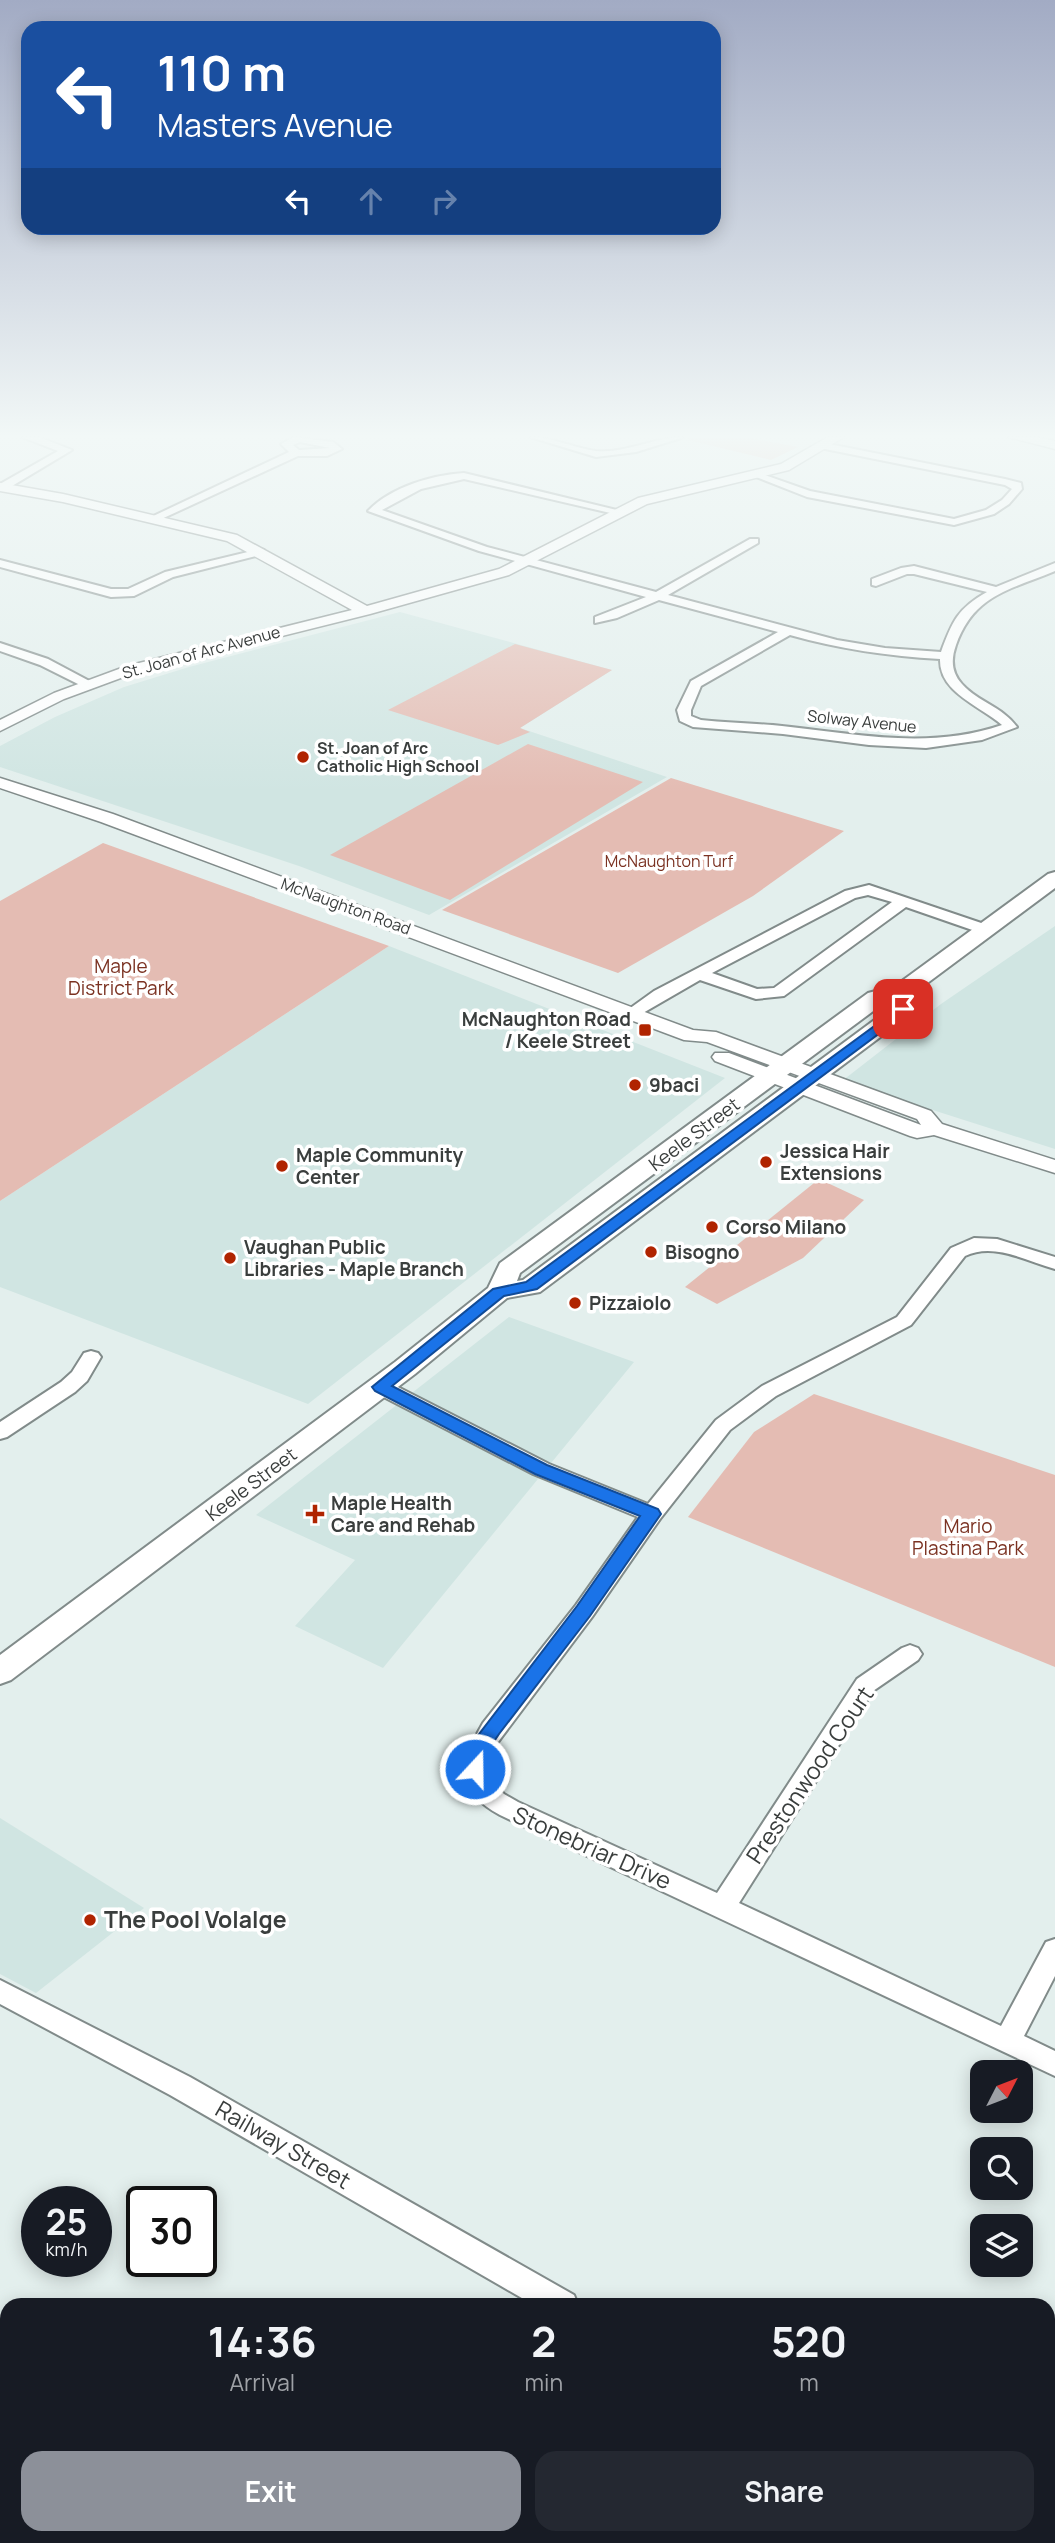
<!DOCTYPE html>
<html lang="en">
<head>
<meta charset="utf-8">
<style>
  :root { --surface:#171b24; --page:#242831; --text:#f1f3f6; --muted:#9ea1a6; --accent:#8c9099 }
  body { margin:0; font-family:Manrope,sans-serif; background:var(--page); color:var(--text); height:100vh; display:flex; flex-direction:column; font-size:26px; white-space:nowrap }
  * { box-sizing:border-box; margin:0 }
  p { font-size:23px; color:var(--muted) }
  .icon { flex:none; width:38px; height:38px; fill:none; stroke:currentColor; stroke-width:2; stroke-linecap:round; stroke-linejoin:round }
  .map { position:relative; flex:1; overflow:hidden }
  .drawer { position:absolute; left:0px; top:2298px; width:1055px; height:247px; display:flex; flex-direction:column; background:var(--surface); border-radius:21px 21px 0 0; box-shadow:0 4px 18px #0003 }
  .drawer>* { flex:none }
  .hud { position:absolute; left:21px; top:21px; width:700px; height:214px; border-radius:21px; box-shadow:0 4px 18px #0003; background:#1a4fa0; color:#fff; overflow:hidden }
  .needle { width:46px; rotate:48deg }
  .fabs { position:absolute; left:970px; top:2060px; display:grid; gap:14px }
  .fabs a { display:grid; place-items:center; width:63px; height:63px; border-radius:14px; background:var(--surface); box-shadow:0 4px 18px #0003; font-size:35px }
  .speed { position:absolute; left:21px; top:2186px; display:flex; gap:14px; font-size:35px; font-weight:700; text-align:center }
  .speed>* { display:grid; place-content:center; width:91px; height:91px; border-radius:50%; background:var(--surface); box-shadow:0 4px 18px #0003; line-height:1 }
  .speed small { font-size:18px; font-weight:400 }
  .speed .limit { border:4px solid #111; border-radius:10px; background:#fff; color:#111 }
  .pin { position:absolute; display:grid; place-items:center; width:60px; height:60px; color:#fff; margin:-30px; border-radius:14px; box-shadow:0 4px 10px #0006 }
  .me { position:absolute; width:77px; margin:-38px; rotate:21deg; stroke-linejoin:round; filter:drop-shadow(0 0 5px #0008) }
  .turn { display:flex; align-items:center; gap:24px; height:147px; padding:0 21px; font-size:32px }
  .turn .icon { width:91px; height:91px; stroke-width:2.5 }
  .turn b { display:block; font-size:49px; line-height:60px }
  .lanes { display:flex; align-items:center; height:66px; padding:0 21px; background:#0003; justify-content:center; gap:35px; direction:ltr }
  .lanes .off { opacity:.35 }
  .eta { display:flex; justify-content:space-evenly; align-items:center; height:119px; text-align:center }
  .eta b { font-size:42px; font-weight:700; line-height:49px }
  .cta { display:flex; gap:14px; margin-top:auto; padding:14px 21px }
  .cta a { flex:1; height:80px; border-radius:21px; background:var(--accent); color:#fff; font-size:28px; font-weight:700; line-height:80px; text-align:center }
  .cta a+a { background:var(--page); color:var(--text) }
  .map>svg:first-child { display:block }
  .built { fill:#d0e5e2 }
  .green { fill:#e4bcb3 }
  .lines { fill:none; stroke-linecap:round; stroke-linejoin:round }
  .minor-casing { stroke:#818b8a; stroke-width:4 }
  .tertiary-casing { stroke:#818b8a; stroke-width:3 }
  .secondary-casing { stroke:#818b8a; stroke-width:4 }
  .minor { fill:#fff; fill-rule:evenodd }
  .tertiary { fill:#fff; fill-rule:evenodd }
  .secondary { fill:#fff; fill-rule:evenodd }
  .route { fill:#1a73e8; stroke:#114b97; stroke-width:2 }
  .poi-dot { fill:#b02400; stroke:#fff; stroke-width:2.5 }
  .labels { text-anchor:middle; stroke-width:7; stroke-linejoin:round; paint-order:stroke }
  .far-street-label { font-size:16px; fill:#3a3e3d; stroke:#fff }
  .far-poi-label { font-size:16px; font-weight:bold; fill:#3a3e3d; stroke:#fff; text-anchor:start }
  .far-park-label { font-size:16px; fill:#7b3222; stroke:#fff }
  .park-label { font-size:19px; fill:#7b3222; stroke:#fff }
  .poi-label { font-size:19px; font-weight:bold; fill:#3a3e3d; stroke:#fff; text-anchor:start }
  .street-label { font-size:19px; fill:#3a3e3d; stroke:#fff }
  .near-street-label { font-size:23px; fill:#3a3e3d; stroke:#fff }
  .near-poi-label { font-size:23px; font-weight:bold; fill:#3a3e3d; stroke:#fff; text-anchor:start }
</style>
</head>
<body>
<div class="map">
<svg width="1055" height="2543" viewBox="0 0 1055 2543">
  <rect width="100%" height="100%" fill="#e3efed"/>
  <!-- built -->
  <g class="built">
    <polygon points="400,612 612,670 520,728 667,777 429,915 299,866 0,767 0,746 55,717 124,687 189,667"/>
    <polygon points="1055,926 1055,1149 842,1081 941,1004"/>
    <polygon points="389,946 725,1078 308,1404 0,1287 0,1201"/>
    <polygon points="509,1317 634,1362 383,1668 295,1626 355,1560 256,1515"/>
    <polygon points="0,1818 144,1908 36,1993 0,1974"/>
  </g>
  <!-- green -->
  <g class="green">
    <polygon points="692,437 745,437 798,447 771,460 688,440"/>
    <polygon points="515,644 612,670 520,728 530,732 498,745 388,710"/>
    <polygon points="528,744 643,782 450,900 330,855"/>
    <polygon points="671,778 844,831 753,896 618,973 442,910"/>
    <polygon points="103,843 389,946 0,1201 0,901"/>
    <polygon points="819,1179 864,1200 803,1258 717,1304 685,1287"/>
    <polygon points="814,1394 1055,1475 1055,1667 688,1517 754,1432"/>
  </g>
  <g class="lines">
    <!-- minor casing -->
    <g class="minor-casing">
      <g id="minor">
        <polygon points="22,437 39,437 72,450 7,489 0,490 0,484 58,451"/>
        <path d="M294 437 333 442 342 449 327 456H298L157 521 147 519 289 452 281 444ZM300 442 330 448 299 450 293 445Z"/>
        <path d="M530 437C554 437 573 448 596 451 625 454 654 437 684 437L636 452 596 457Z"/>
        <polygon points="824,443 1005,479 1021,483 1022,489 1009,504 994,514 954,525 807,497 751,475 756,472 810,491 954,519 986,510 1002,500 1012,489 1005,485 820,448 819,446"/>
        <path d="M464 473 625 512 619 515 464 479 421 489 382 510 487 547 656 592 750 539H758V543L668 595 837 640 885 648 941 652C952 622 958 608 987 592L914 574H907L876 586 872 585V579L901 568 914 566 996 587 1055 563V571C1010 590 974 594 956 645 951 659 951 672 962 684 978 702 1003 707 1017 727L982 740 926 748 869 745 783 734 693 727 680 721 677 710 691 681 778 632 659 600 617 618 595 623V617L646 597 479 551 368 511C391 487 432 475 464 473ZM790 635C840 649 888 656 940 659 939 693 981 706 1002 725 929 750 857 734 782 726 755 723 728 723 701 720L691 716V710L701 686Z"/>
        <polygon points="260,549 264,550 264,554 173,577 134,596 111,597 0,567 0,560 111,589 128,589 165,572"/>
        <polygon points="0,643 48,659 95,684 89,688 84,687 40,665 0,651"/>
        <path d="M869 885 993 927 995 930 993 933H981L906 907 784 996 756 999 700 980 636 1017 630 1019 622 1014 654 991 845 891ZM868 895 892 902 774 988 757 989 712 973 855 898Z"/>
        <path d="M974 1238 997 1239 1055 1257V1269C1026 1261 994 1242 965 1256L911 1325 776 1396 730 1430 660 1519 592 1617 495 1746 490 1759 491 1781 504 1794 518 1802 717 1893 857 1679 902 1648 910 1645 918 1648 922 1654 918 1660 873 1691 739 1903 1001 2026 1046 1942 1055 1939V1976L1024 2036 1055 2051V2076L500 1815C454 1790 460 1763 483 1723L576 1605 638 1517 533 1474 374 1392 371 1387 374 1382H388L549 1464 648 1504 716 1420 762 1386 897 1317 951 1248Z"/>
        <polygon points="91,1351 98,1353 101,1357 87,1381 75,1392 7,1437 0,1439 0,1422 61,1382 72,1372 84,1353"/>
        <polygon points="0,1980 190,2077 574,2295 578,2305 534,2305 170,2095 0,2004"/>
        <polygon points="389,2538 423,2538 421,2543 387,2543"/>
        <polygon points="978,2538 1018,2538 1020,2543 980,2543"/>
      </g>
    </g>
    <!-- tertiary casing -->
    <g class="tertiary-casing">
      <g id="tertiary">
        <polygon points="828,437 844,437 789,470 647,504 509,575 370,614 137,672 64,699 0,731 0,720 54,693 127,666 352,610 227,541 63,502 0,491 0,483 63,494 237,535 367,606 499,569 638,498 781,464"/>
        <polygon points="1008,437 1035,437 1055,441 1055,449"/>
        <polygon points="0,778 113,814 693,1030 716,1032 931,1111 942,1124 1055,1160 1055,1173 934,1135 917,1138 910,1136 715,1061 712,1057 715,1053 729,1053 921,1125 917,1119 707,1042 684,1040 101,822 0,788"/>
      </g>
    </g>
    <!-- secondary casing -->
    <g class="secondary-casing">
      <path id="secondary" d="M1055 872V888L914 993V1009L911 1014 540 1292 507 1298 415 1374 11 1680 0 1684V1655L395 1362 488 1288 500 1263 868 993 895 986 1048 874ZM892 1001V1007L523 1280 517 1281 520 1273 884 1003Z"/>
    </g>
    <!-- minor -->
    <use href="#minor" class="minor"/>
    <!-- tertiary -->
    <use href="#tertiary" class="tertiary"/>
    <!-- secondary -->
    <use href="#secondary" class="secondary"/>
  </g>
  <!-- sky -->
  <linearGradient id="sky" x2="0" y2="1"><stop stop-color="#a2abc4"/><stop offset="0.55" stop-color="#f2f8f7"/><stop offset="1" stop-color="#f2f8f7" stop-opacity="0"/></linearGradient>
  <rect width="1055" height="793" fill="url(#sky)"/>
  <!-- route -->
  <polygon class="route" points="903,1005 910,1009 908,1012 537,1289 504,1296 392,1386 547,1465 658,1509 661,1514 590,1616 499,1734 489,1749 482,1775 475,1777 467,1775 464,1769 473,1742 577,1606 640,1516 535,1474 375,1391 372,1387 493,1289 526,1282"/>
  <!-- markers -->
  <g class="poi-dot">
    <circle cx="303" cy="757" r="7"/>
    <rect x="638" y="1023" width="14" height="14" rx="3.5"/>
    <circle cx="635" cy="1085" r="7"/>
    <circle cx="766" cy="1162" r="7"/>
    <circle cx="282" cy="1166" r="7"/>
    <circle cx="712" cy="1227" r="7"/>
    <circle cx="651" cy="1252" r="7"/>
    <circle cx="230" cy="1258" r="7"/>
    <circle cx="575" cy="1303" r="7"/>
    <path d="M311.5 1503.5h7v7h7v7h-7v7h-7v-7h-7v-7h7z"/>
    <circle cx="90" cy="1920" r="7"/>
  </g>
  <g class="labels">
    <!-- far-street labels -->
    <g class="far-street-label">
      <text transform="translate(201 652) rotate(-15)" y="6">St. Joan of Arc Avenue</text>
      <text transform="translate(862 721) rotate(6)" y="6">Solway Avenue</text>
      <text transform="translate(346 906) rotate(20)" y="6">McNaughton Road</text>
    </g>
    <!-- far-poi labels -->
    <g class="far-poi-label">
      <text x="317" y="754">St. Joan of Arc<tspan x="317" dy="18">Catholic High School</tspan></text>
    </g>
    <!-- far-park labels -->
    <g class="far-park-label">
      <text x="669" y="867">McNaughton Turf</text>
    </g>
    <!-- park labels -->
    <g class="park-label">
      <text x="121" y="973">Maple<tspan x="121" dy="22">District Park</tspan></text>
      <text x="968" y="1533">Mario<tspan x="968" dy="22">Plastina Park</tspan></text>
    </g>
    <!-- poi labels -->
    <g class="poi-label">
      <text x="631" y="1026" text-anchor="end">McNaughton Road<tspan x="631" dy="22">/ Keele Street</tspan></text>
      <text x="649" y="1092">9baci</text>
      <text x="780" y="1158">Jessica Hair<tspan x="780" dy="22">Extensions</tspan></text>
      <text x="296" y="1162">Maple Community<tspan x="296" dy="22">Center</tspan></text>
      <text x="726" y="1234">Corso Milano</text>
      <text x="244" y="1254">Vaughan Public<tspan x="244" dy="22">Libraries - Maple Branch</tspan></text>
      <text x="665" y="1259">Bisogno</text>
      <text x="589" y="1310">Pizzaiolo</text>
      <text x="331" y="1510">Maple Health<tspan x="331" dy="22">Care and Rehab</tspan></text>
    </g>
    <!-- street labels -->
    <g class="street-label">
      <text transform="translate(694 1134) rotate(-37)" y="7">Keele Street</text>
      <text transform="translate(251 1484) rotate(-37)" y="7">Keele Street</text>
    </g>
    <!-- near-street labels -->
    <g class="near-street-label">
      <text transform="translate(810 1775) rotate(-56)" y="8">Prestonwood Court</text>
      <text transform="translate(592 1848) rotate(24)" y="8">Stonebriar Drive</text>
      <text transform="translate(283 2145) rotate(30)" y="8">Railway Street</text>
    </g>
    <!-- near-poi labels -->
    <g class="near-poi-label">
      <text x="104" y="1928">The Pool Volalge</text>
    </g>
  </g>
</svg>
<div class="fabs">
<a><svg class="needle" viewBox="-14 -14 28 28"><path d="M0-13l5 13h-10z" fill="#e53935"/><path d="M0 13l5-13h-10z" fill="#9ea1a6"/></svg></a>
<a><svg class="icon" aria-label="search" viewBox="0 0 24 24"><circle cx="10" cy="10" r="6"/><path d="M15 15l6 6"/></svg></a>
<a><svg class="icon" aria-label="layers" viewBox="0 0 24 24"><path d="M12 4l9 5-9 5-9-5zM3 14l9 5 9-5"/></svg></a>
</div>
<div class="speed"><div>25<small>km/h</small></div><div class="limit">30</div></div>
<div class="pin" style="left:903px;top:1009px;background:#d93025"><svg class="icon" aria-label="arrive" viewBox="0 0 24 24"><path d="M6 21V4h12l-3 4 3 4H6"/></svg></div>
<svg class="me" style="left:475px;top:1769px" viewBox="-20 -20 40 40"><circle r="17" fill="#1a73e8" stroke="#fff" stroke-width="3"/><path d="M0-11L8 9 0 5-8 9z" fill="#fff"/></svg>
<div class="hud">
<div class="turn"><svg class="icon" aria-label="left" viewBox="0 0 24 24"><path d="M17 20v-9H6M10 6l-5 5 5 5"/></svg><div><b>110 m</b>Masters Avenue</div></div>
<div class="lanes"><svg class="icon" aria-label="left" viewBox="0 0 24 24"><path d="M17 20v-9H6M10 6l-5 5 5 5"/></svg><svg class="icon off" aria-label="ahead" viewBox="0 0 24 24"><path d="M12 20V5M6 11l6-6 6 6"/></svg><svg class="icon off" aria-label="right" viewBox="0 0 24 24"><path d="M7 20v-9h11M14 6l5 5-5 5"/></svg></div>
</div>
<section class="drawer">
<div class="eta">
<div><b>14:36</b><p>Arrival</p></div>
<div><b>2</b><p>min</p></div>
<div><b>520</b><p>m</p></div>
</div>
<div class="cta"><a>Exit</a><a>Share</a></div>
</section>
</div>
</body>
</html>
